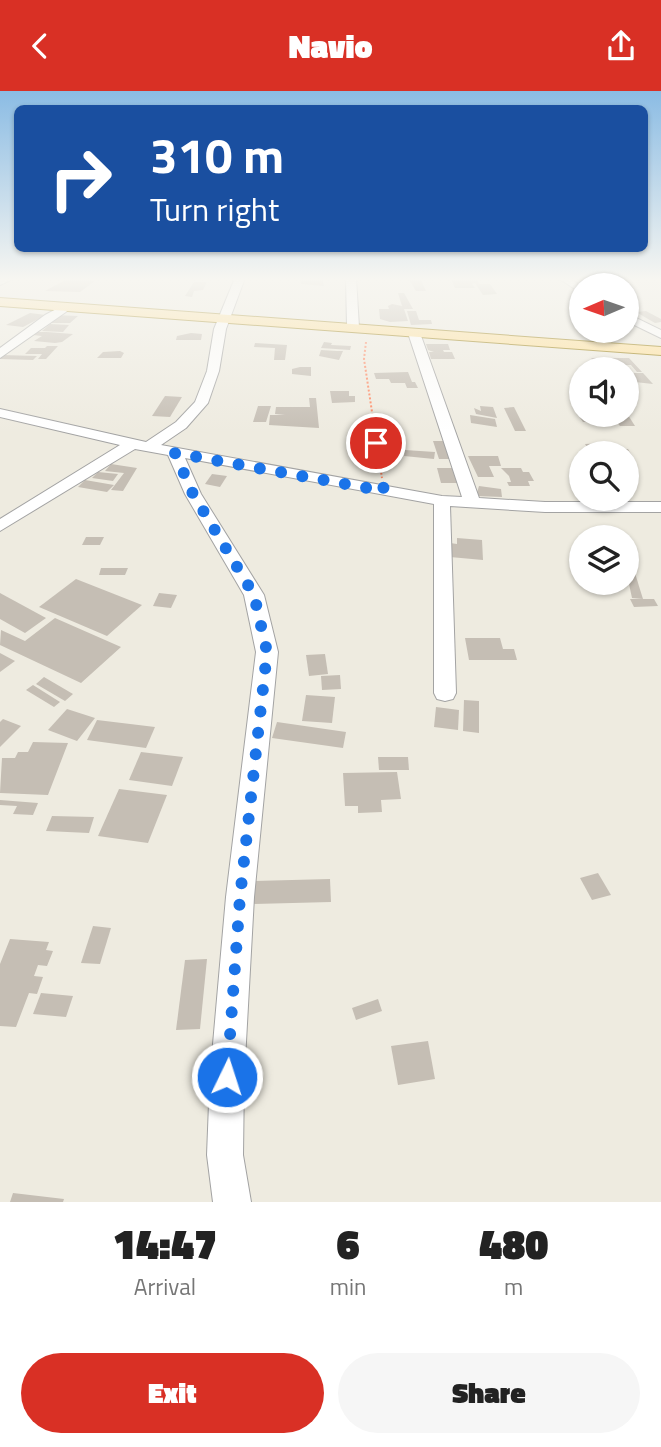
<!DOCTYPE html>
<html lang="en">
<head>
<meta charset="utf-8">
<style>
  :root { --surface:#fff; --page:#f6f6f6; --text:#222; --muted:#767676; --accent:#d93025 }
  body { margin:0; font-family:"Titillium Web",sans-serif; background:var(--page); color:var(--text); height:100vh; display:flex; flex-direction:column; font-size:26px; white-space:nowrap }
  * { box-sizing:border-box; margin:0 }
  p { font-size:23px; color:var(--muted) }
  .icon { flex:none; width:38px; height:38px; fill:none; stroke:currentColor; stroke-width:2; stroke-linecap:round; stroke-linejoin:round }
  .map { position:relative; height:1111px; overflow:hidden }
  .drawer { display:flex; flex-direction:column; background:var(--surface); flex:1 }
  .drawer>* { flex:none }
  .top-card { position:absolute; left:14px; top:14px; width:634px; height:147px; border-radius:10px; box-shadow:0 2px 5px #0004; background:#1a4fa0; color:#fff; overflow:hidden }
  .needle { width:46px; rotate:268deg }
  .tools { position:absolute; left:569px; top:182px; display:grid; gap:14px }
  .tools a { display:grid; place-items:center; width:70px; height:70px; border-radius:50%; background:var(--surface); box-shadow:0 2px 5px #0004; font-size:35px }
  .pin { position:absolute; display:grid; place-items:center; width:60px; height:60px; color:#fff; margin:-30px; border:4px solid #fff; border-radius:50%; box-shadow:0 2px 7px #0007 }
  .me { position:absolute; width:77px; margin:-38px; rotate:4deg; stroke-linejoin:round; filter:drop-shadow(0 0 5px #0008) }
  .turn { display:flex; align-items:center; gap:24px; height:147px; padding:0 21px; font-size:32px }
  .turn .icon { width:91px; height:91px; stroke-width:2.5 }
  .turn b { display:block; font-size:49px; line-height:60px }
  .eta { display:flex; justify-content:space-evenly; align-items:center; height:119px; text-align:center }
  .eta b { font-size:42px; font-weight:800; line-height:49px }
  .button { display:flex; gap:14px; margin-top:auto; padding:14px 21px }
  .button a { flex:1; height:80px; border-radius:42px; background:var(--accent); color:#fff; font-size:28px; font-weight:800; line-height:80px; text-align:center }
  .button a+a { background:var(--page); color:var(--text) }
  header { display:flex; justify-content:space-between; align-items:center; height:91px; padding:0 21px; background:var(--accent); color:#fff; font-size:32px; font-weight:800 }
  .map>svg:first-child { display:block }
  .building { fill:#c5beb4 }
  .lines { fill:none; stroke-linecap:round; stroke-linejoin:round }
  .minor-casing { stroke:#a3a3a3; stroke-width:2 }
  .major-casing { stroke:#937600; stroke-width:2 }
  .path { stroke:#ff8660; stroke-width:2; stroke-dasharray:2 2; stroke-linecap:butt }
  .minor { fill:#fff; fill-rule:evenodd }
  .major { fill:#ffdf94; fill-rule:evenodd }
  .route { stroke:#1a73e8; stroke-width:12; stroke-dasharray:0 21.6 }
</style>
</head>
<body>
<header><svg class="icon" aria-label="back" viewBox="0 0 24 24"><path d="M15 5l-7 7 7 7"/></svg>Navio<svg class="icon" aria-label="share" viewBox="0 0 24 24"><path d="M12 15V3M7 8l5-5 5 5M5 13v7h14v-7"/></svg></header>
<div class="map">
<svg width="661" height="1111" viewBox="0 0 661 1111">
  <rect width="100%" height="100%" fill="#eeebe0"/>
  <!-- building -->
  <g class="building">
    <polygon points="311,187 322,187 324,195 301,193 300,189"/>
    <polygon points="408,187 420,187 426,200 416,200"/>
    <polygon points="476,187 479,193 490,193 497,203 483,204 475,192 472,193 475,197 455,197 451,188 465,190 464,188"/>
    <polygon points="67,188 95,190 80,201 45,200"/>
    <polygon points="194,191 207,191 203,199 194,200 192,206 185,205"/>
    <polygon points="398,202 404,202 413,218 404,218 408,230 390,231 380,228 379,218 389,218 388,215 392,213 402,215"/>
    <polygon points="407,220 416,220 419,229 431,229 432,233 411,234"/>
    <polygon points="646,220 661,228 661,231 655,232 636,221"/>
    <polygon points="30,222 46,224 23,236 6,234"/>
    <polygon points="54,224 78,225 70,232 51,232 55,228"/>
    <polygon points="50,233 69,234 63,241 42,240"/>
    <polygon points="38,241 47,241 73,243 62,251 55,252 34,250 42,245 33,244"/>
    <polygon points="191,242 202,243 201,249 176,249 177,245"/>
    <polygon points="324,251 332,252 331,254 351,255 350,259 321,257"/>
    <polygon points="255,252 287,254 285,269 274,269 275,257 254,256"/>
    <polygon points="426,253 448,253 450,259 443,259 444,261 452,261 455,268 431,268 429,261 434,261 428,259"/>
    <polygon points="47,255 58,255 46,268 38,268 42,263 25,263 31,257 45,257"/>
    <polygon points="321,259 337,260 343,260 339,269 319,265"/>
    <polygon points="120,260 124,262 121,267 97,267 103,261"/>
    <polygon points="1,264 37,265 33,269 0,268"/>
    <polygon points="591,267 629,267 642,281 637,281 631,274 597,274"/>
    <polygon points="300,276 311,276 311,285 292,283 292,278"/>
    <polygon points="408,281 412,291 415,291 418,297 407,297 405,292 391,292 389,288 376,288 374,282"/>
    <polygon points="626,282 643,282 653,293 626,290"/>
    <polygon points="330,300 349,300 349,305 355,305 355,311 332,312"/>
    <polygon points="165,305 182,306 170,326 152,325"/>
    <polygon points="309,307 316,307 319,337 269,334 270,324 285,324 275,323 276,316 310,316"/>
    <polygon points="258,315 271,315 266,331 253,331"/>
    <polygon points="480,315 493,316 497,327 476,323 474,317 481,320"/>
    <polygon points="572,315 581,315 581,324 593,324 598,331 583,331"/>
    <polygon points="514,316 526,340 515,340 504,317"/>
    <polygon points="470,324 495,328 497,336 471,332"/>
    <polygon points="611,324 628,324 635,335 620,335"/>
    <polygon points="433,350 446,350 452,368 439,368"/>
    <polygon points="608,352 613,359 628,358 634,368 626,368 626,362 591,362 585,353"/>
    <polygon points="405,359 435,361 434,368 404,365"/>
    <polygon points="468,365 498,365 501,375 489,375 494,386 478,386"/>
    <polygon points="111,373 137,377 123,400 111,399 124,382 105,380"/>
    <polygon points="437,377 455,377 460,392 441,392"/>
    <polygon points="501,377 521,377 523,381 529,381 534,390 528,390 530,395 509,395 507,391 511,391 509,385"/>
    <polygon points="98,381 118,383 113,390 92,387"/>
    <polygon points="212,383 227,385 220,396 205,393"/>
    <polygon points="85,389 114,394 107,401 78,396"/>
    <polygon points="479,395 501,398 502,406 476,405"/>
    <polygon points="86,446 104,446 100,454 82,454"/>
    <polygon points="457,447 482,449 483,469 450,466 450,452 457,453"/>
    <polygon points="101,477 128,477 125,484 99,484"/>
    <polygon points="626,479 634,479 643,508 632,507"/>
    <polygon points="76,488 142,514 107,545 39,516"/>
    <polygon points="0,502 46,527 25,542 0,528"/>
    <polygon points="159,502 177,504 171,517 153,515"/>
    <polygon points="630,508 654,508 658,515 634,516"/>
    <polygon points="55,527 121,556 81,592 0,554 1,539 25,550"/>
    <polygon points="465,547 500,547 503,558 514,558 517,569 469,569"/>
    <polygon points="0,562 15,570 0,581"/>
    <polygon points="325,563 328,583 309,585 306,564"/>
    <polygon points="340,584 341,598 322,599 321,585"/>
    <polygon points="44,586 73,603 65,610 36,593"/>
    <polygon points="33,594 60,611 54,616 26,599"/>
    <polygon points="306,604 335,606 332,632 302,630"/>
    <polygon points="464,609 479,610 479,642 463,640"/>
    <polygon points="436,616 459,619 458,639 434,636"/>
    <polygon points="67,618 95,627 77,650 48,639"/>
    <polygon points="3,628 21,635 0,656 0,631"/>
    <polygon points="97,629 155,636 146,657 87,649"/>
    <polygon points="277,631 346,641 343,657 272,647"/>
    <polygon points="33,651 68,652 48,704 0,702 2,667 15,667 18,661 28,661"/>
    <polygon points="141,661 183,666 172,695 129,689"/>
    <polygon points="378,666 408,666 409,679 379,679"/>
    <polygon points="397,681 401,708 381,709 382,721 358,722 358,715 345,715 343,682"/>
    <polygon points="119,698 167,704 148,752 98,745"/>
    <polygon points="0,709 38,712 33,724 13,723 17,715 0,714"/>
    <polygon points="52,725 94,726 89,742 46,740"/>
    <polygon points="598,782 611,804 592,809 580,787"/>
    <polygon points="330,788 331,811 249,813 251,790"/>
    <polygon points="93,835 111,837 100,873 81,872"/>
    <polygon points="10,848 49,851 46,859 53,860 47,875 38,874 34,885 43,886 37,903 29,902 16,936 0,935 0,873"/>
    <polygon points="207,868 200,938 176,939 185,869"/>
    <polygon points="41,902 73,905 66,926 33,923"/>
    <polygon points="378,908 382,920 356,929 352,917"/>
    <polygon points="428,950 435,988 398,994 391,955"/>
    <polygon points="13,1102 64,1108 63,1111 10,1111"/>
  </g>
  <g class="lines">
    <!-- minor casing -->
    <g class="minor-casing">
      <g id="minor">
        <polygon points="15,187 0,194 0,188"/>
        <polygon points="235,187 245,187 226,238 219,280 208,312 186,337 161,354 442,405 462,406 408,242 414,239 420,242 479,407 545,411 661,411 661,421 545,421 450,415 456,602 453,608 445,610 437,608 434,602 434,413 185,367 201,403 264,504 278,561 254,806 244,987 243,1064 251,1111 213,1111 207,1064 210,987 226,806 256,561 244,504 185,403 168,364 135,358 0,440 0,428 120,354 0,326 0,318 146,351 176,331 195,311 207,280 214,238"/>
        <polygon points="346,187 356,187 359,236 353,239 347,236"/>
        <polygon points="558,187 569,187 581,195 581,202"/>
        <polygon points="64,214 73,216 0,267 0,257 45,224"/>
        <polygon points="626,222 661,239 661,247 626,230"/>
      </g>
    </g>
    <!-- major casing -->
    <g class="major-casing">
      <polygon id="major" points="0,207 661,256 661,264 0,215"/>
    </g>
    <!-- path -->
    <polyline class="path" points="366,251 364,268 382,387"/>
    <!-- minor -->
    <use href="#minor" class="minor"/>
    <!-- major -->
    <use href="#major" class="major"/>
  </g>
  <!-- sky -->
  <linearGradient id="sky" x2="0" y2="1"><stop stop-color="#8bbce4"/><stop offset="0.55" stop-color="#f7f6f1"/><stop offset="1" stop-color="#f7f6f1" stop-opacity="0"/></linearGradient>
  <rect width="661" height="342" fill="url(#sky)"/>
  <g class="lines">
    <!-- route -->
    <polyline class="route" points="227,986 240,806 267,561 254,504 193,403 175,362 384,400 376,352"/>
  </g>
</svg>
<div class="tools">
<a><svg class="needle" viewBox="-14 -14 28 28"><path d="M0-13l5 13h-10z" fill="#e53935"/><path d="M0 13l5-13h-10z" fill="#767676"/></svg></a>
<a><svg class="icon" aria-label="sound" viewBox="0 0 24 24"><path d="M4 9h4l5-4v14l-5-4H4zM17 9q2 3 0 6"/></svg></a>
<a><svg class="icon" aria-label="search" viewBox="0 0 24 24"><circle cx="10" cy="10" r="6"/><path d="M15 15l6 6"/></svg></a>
<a><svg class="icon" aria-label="layers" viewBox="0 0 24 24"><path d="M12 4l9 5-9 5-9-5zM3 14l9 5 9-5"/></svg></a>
</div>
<div class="pin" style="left:376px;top:352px;background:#d93025"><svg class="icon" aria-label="arrive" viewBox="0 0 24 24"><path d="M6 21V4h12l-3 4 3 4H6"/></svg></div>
<svg class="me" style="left:227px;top:986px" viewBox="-20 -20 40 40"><circle r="17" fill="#1a73e8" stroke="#fff" stroke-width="3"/><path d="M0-11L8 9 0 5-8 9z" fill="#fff"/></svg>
<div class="top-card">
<div class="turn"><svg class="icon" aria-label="right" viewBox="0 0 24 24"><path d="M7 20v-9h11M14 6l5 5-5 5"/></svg><div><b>310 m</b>Turn right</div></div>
</div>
</div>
<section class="drawer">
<div class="eta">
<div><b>14:47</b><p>Arrival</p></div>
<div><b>6</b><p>min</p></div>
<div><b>480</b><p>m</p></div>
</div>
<div class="button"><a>Exit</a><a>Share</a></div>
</section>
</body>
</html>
